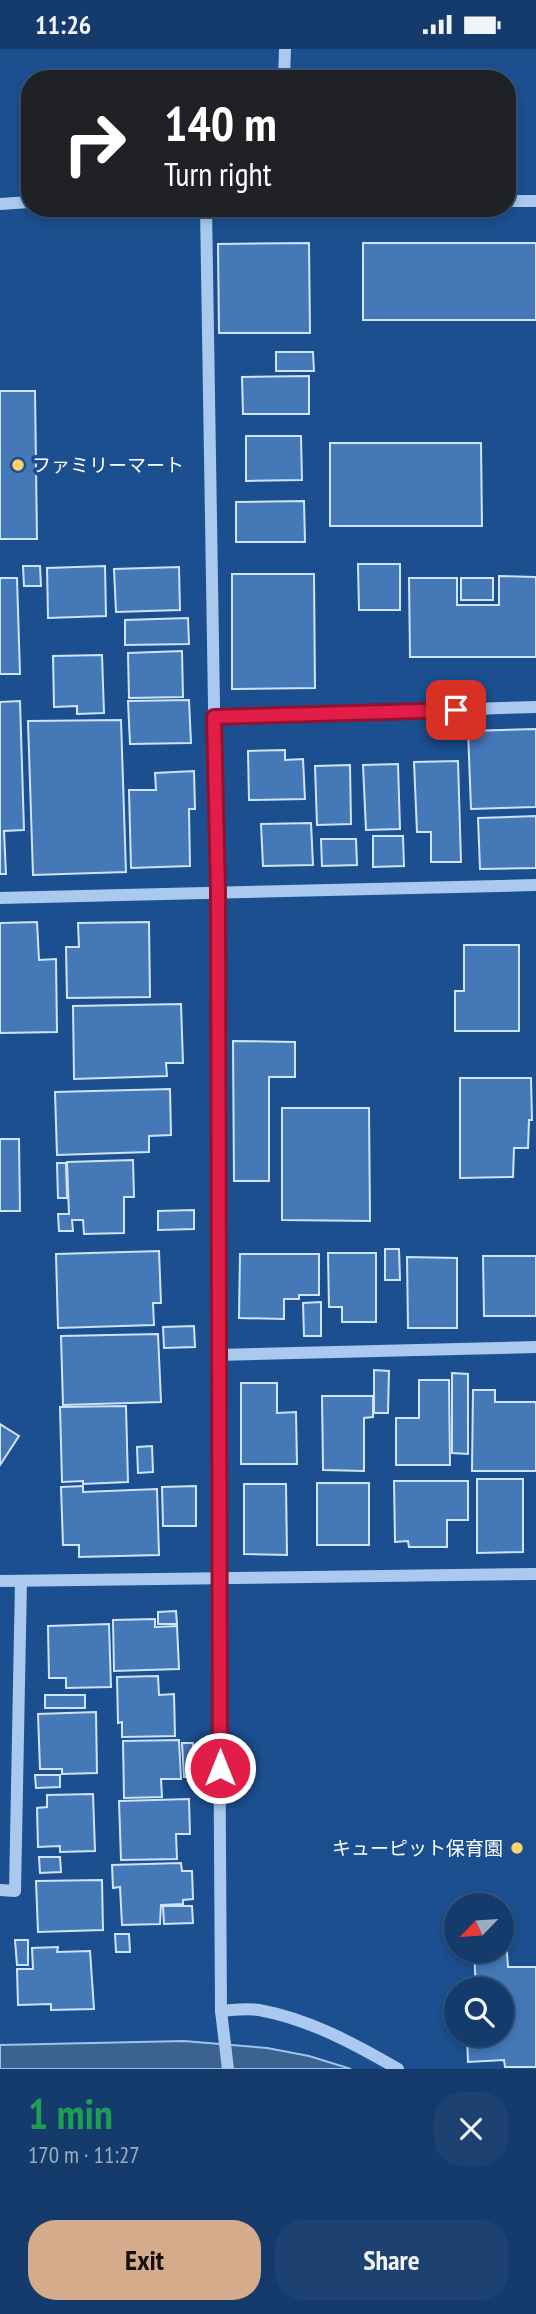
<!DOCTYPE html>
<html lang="en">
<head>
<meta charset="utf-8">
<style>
  :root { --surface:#143b6b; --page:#1d4271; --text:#f1f3f6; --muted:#9dadc1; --line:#33557e; --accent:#d6ab8b }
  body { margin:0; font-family:"PT Sans Narrow","Noto Sans JP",sans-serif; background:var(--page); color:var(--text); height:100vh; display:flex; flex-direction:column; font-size:26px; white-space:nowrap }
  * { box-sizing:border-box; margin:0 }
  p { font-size:23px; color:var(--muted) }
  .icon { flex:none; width:38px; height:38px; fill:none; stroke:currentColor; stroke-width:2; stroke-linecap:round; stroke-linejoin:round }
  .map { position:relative; height:2020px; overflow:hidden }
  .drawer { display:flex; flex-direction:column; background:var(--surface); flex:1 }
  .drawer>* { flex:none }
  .hud { position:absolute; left:21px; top:21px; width:495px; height:147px; border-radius:28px; box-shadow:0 4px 10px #0003,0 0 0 2px var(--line); background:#202124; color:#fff; overflow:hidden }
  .needle { width:46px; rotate:245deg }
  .fabs { position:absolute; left:444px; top:1844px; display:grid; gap:14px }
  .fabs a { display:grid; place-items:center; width:70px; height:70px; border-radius:50%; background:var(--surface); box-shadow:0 4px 10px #0003,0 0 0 2px var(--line); font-size:35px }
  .pin { position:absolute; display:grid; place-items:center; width:60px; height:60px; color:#fff; margin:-30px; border-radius:14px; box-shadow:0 4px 10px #0006 }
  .me { position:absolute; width:77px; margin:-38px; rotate:0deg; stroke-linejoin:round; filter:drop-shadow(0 0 5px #0008) }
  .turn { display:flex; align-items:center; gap:24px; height:147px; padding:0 28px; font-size:32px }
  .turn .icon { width:91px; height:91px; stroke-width:2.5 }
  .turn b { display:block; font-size:49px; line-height:60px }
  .round { display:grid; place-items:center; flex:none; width:74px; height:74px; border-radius:28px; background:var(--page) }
  .overview { display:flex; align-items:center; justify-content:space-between; height:119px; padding:0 28px }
  h1 { font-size:42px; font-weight:700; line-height:52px; color:#1e9e55 }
  .cta { display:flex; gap:14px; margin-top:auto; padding:14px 28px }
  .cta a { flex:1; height:80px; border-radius:28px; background:var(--accent); color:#111; font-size:28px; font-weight:700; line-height:80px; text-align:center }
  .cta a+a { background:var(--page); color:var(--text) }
  .status { display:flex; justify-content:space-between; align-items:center; height:49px; padding:0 35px; background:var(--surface); direction:ltr }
  .status svg { height:19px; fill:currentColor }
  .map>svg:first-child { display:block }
  .water { fill:#3c6290; stroke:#9cc4f0; stroke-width:2 }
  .building { fill:#4478b7; stroke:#cfe3fa; stroke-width:2 }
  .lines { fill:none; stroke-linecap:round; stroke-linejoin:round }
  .minor { stroke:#a9c9ee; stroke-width:12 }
  .route-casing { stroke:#92132f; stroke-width:18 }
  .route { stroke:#e11d48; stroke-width:12 }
  .poi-dot { fill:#ffd166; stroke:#1b4f8f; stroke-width:2.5 }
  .labels { text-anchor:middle; stroke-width:7; stroke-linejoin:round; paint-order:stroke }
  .poi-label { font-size:19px; fill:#fff; stroke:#1b4f8f; text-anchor:start }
</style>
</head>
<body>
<div class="status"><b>11:26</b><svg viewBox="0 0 49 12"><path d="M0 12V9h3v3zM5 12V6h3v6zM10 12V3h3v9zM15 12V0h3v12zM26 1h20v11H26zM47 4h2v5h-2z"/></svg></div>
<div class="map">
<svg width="536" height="2020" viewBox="0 0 536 2020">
  <rect width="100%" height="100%" fill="#1b4f8f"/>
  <!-- water -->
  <polygon class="water" points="184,1992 267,1999 309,2007 351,2020 0,2020 0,1996"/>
  <!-- building -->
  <g class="building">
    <polygon points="309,194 310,284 219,284 218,195"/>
    <rect x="363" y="194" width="173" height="77"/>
    <polygon points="276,303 313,303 314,322 276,322"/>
    <polygon points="309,327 309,365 243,365 242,328"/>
    <polygon points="0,342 35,342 37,490 0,490"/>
    <polygon points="246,387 301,387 302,431 246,432"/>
    <polygon points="330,394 481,394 482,477 330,477"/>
    <polygon points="304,452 305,493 236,493 236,453"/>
    <polygon points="358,515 400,515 400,561 359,561"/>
    <polygon points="23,517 40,517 41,537 24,537"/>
    <polygon points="105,517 106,567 48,569 47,519"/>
    <polygon points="179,518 180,561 116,563 114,520"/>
    <polygon points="232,525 314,525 315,639 232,640"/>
    <polygon points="499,527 536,528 536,608 410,608 409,529 457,529 457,556 499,556"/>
    <polygon points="0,529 17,529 20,625 0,625"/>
    <rect x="461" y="529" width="32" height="22"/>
    <polygon points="188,569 189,595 125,596 125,571"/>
    <polygon points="182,602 183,648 129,649 128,604"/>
    <polygon points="102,606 104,664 77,665 77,657 54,658 53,607"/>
    <polygon points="189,651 191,694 130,695 128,652"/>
    <polygon points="20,652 24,781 4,782 6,825 0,825 0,653"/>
    <polygon points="121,671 126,823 33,826 28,672"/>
    <polygon points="536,680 536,758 471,760 468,682"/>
    <polygon points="285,701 285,711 303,710 305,750 249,751 248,702"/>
    <polygon points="458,712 461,813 431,813 431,783 417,783 414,713"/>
    <polygon points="398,715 400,780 366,781 363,716"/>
    <polygon points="350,716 351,775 317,776 315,717"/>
    <polygon points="194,722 195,760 189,760 190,817 131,819 129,741 156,741 155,724"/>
    <polygon points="536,767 536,819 480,820 478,769"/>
    <polygon points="311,774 313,816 263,817 261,775"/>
    <polygon points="373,787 403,787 404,817 373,818"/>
    <polygon points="321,790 356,790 357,816 322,817"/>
    <polygon points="37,873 39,911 56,910 57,983 0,984 0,874"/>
    <polygon points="149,873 150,948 67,949 66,898 79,898 78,874"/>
    <polygon points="464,896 519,896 519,982 455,982 455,942 464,942"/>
    <polygon points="181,955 183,1014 166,1014 167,1027 74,1030 73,957"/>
    <polygon points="233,992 295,993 295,1028 269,1028 269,1132 234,1132"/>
    <polygon points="460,1029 531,1029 532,1071 529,1071 528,1099 514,1099 513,1128 460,1129"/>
    <polygon points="170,1040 171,1086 149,1087 149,1103 57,1106 55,1043"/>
    <polygon points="282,1059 369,1059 370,1172 282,1171"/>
    <polygon points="0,1090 19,1090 20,1162 0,1162"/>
    <polygon points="133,1111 134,1148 124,1148 124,1184 84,1185 83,1171 72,1171 73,1182 59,1182 58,1165 69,1165 67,1113"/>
    <polygon points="57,1114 66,1114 67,1149 58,1149"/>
    <polygon points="194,1161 194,1180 158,1181 158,1162"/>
    <polygon points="385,1200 399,1200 400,1231 385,1231"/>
    <polygon points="159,1202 161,1254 153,1254 154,1276 58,1279 56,1205"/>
    <polygon points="328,1204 376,1204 376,1273 342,1273 342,1258 329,1258"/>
    <polygon points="240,1205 319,1205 319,1246 299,1246 299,1250 284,1250 284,1270 239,1269"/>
    <polygon points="483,1207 536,1207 536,1267 484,1267"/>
    <polygon points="407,1208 457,1209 457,1279 408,1279"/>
    <polygon points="321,1253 321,1287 304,1287 303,1254"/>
    <polygon points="194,1277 195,1298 164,1299 163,1278"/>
    <polygon points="158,1285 161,1353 63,1356 61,1287"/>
    <polygon points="374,1321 389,1322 388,1364 374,1364"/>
    <polygon points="452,1324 468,1325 468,1405 452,1404"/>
    <polygon points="419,1331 449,1331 450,1416 396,1416 396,1369 419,1369"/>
    <polygon points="241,1334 277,1334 277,1364 296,1363 297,1415 241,1415"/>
    <polygon points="473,1341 495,1341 495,1353 536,1353 536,1422 472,1422"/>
    <polygon points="322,1347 373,1347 373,1368 364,1369 364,1422 323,1421"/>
    <polygon points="126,1357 128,1433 83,1435 83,1432 62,1433 60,1358"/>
    <polygon points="0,1375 19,1387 0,1416"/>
    <polygon points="152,1397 153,1423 138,1424 137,1398"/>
    <polygon points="477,1430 523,1430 523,1503 477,1504"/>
    <polygon points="394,1432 468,1432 468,1471 447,1471 447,1498 409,1498 408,1492 395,1493"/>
    <rect x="317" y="1434" width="52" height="62"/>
    <polygon points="244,1435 286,1435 287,1506 244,1505"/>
    <polygon points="83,1437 83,1443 157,1440 159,1506 79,1508 79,1496 63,1496 61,1438"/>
    <polygon points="196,1437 196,1477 163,1477 162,1438"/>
    <polygon points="176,1562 177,1575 158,1575 158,1563"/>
    <polygon points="155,1570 155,1578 177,1577 179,1620 114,1622 113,1571"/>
    <polygon points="109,1575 111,1638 66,1639 66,1629 49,1629 48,1577"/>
    <polygon points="158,1627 159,1646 174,1645 175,1687 122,1688 122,1673 118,1674 117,1628"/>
    <rect x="45" y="1646" width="40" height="13"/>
    <polygon points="96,1663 97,1724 62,1725 62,1720 40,1720 38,1665"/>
    <polygon points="179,1691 181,1730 161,1730 162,1748 124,1749 123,1692"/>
    <polygon points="182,1694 193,1694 193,1728 184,1728"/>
    <polygon points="35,1726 60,1726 60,1738 36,1739"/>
    <polygon points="93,1745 95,1802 60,1803 60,1797 38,1798 37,1759 47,1758 47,1746"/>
    <polygon points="189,1750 190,1785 176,1785 177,1810 121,1811 119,1752"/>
    <polygon points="39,1808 60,1808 61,1823 40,1824"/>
    <polygon points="181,1814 182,1822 192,1822 193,1850 183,1851 183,1855 161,1856 160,1875 122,1876 120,1838 113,1839 112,1816"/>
    <polygon points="102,1831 103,1881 38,1883 36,1832"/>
    <polygon points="163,1857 192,1857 193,1874 164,1875"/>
    <polygon points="115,1885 129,1885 130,1903 116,1903"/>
    <polygon points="502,1890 506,1890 508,1918 536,1918 536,2018 505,2018 504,2011 468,2013 467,1986 502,1986 502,1941 476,1941 474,1902 502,1902"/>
    <polygon points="15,1891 28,1891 28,1916 17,1916"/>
    <polygon points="58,1898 57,1903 90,1902 94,1960 51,1961 51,1955 18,1956 17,1920 33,1920 32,1899"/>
  </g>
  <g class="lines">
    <!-- minor -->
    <g class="minor">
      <polyline points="284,30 285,0"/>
      <polyline points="508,152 536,152"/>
      <polyline points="0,155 30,153"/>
      <polyline points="206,159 217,843 217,1306 221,1962 228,2020"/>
      <polyline points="214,668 536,658"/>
      <polyline points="0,849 536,836"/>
      <polyline points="217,1306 536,1298"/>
      <polyline points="0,1532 536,1525"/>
      <polyline points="0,1841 15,1842 21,1532"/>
      <path d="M221 1962C234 1961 247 1959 259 1961 309 1970 355 1995 398 2020"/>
    </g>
  </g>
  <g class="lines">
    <!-- route casing -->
    <g class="route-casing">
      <polyline id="route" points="220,1719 218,842 214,668 456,661"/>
    </g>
    <!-- route -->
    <use href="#route" class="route"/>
  </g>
  <!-- markers -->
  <g class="poi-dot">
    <circle cx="18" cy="416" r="7"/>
    <circle cx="517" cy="1799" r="7"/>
  </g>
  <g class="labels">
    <!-- poi labels -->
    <g class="poi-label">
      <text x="32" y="423">ファミリーマート</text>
      <text x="503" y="1806" text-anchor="end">キューピット保育園</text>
    </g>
  </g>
</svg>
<div class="fabs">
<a><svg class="needle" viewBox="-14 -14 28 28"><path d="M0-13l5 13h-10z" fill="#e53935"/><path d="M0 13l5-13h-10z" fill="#9dadc1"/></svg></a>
<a><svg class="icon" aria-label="search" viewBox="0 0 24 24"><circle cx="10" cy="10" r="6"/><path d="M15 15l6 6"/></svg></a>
</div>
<div class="pin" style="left:456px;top:661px;background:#d93025"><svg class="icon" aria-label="arrive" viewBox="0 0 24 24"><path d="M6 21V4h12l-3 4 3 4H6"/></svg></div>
<svg class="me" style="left:220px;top:1719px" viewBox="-20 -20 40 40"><circle r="17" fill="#e11d48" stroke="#fff" stroke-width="3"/><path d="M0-11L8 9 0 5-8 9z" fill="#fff"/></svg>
<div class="hud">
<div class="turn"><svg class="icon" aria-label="right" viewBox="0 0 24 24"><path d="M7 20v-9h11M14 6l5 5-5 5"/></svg><div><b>140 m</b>Turn right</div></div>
</div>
</div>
<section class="drawer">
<div class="overview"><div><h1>1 min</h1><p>170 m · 11:27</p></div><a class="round"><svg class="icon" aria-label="close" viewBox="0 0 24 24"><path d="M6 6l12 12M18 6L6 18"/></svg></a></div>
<div class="cta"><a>Exit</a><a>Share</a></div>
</section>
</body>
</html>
